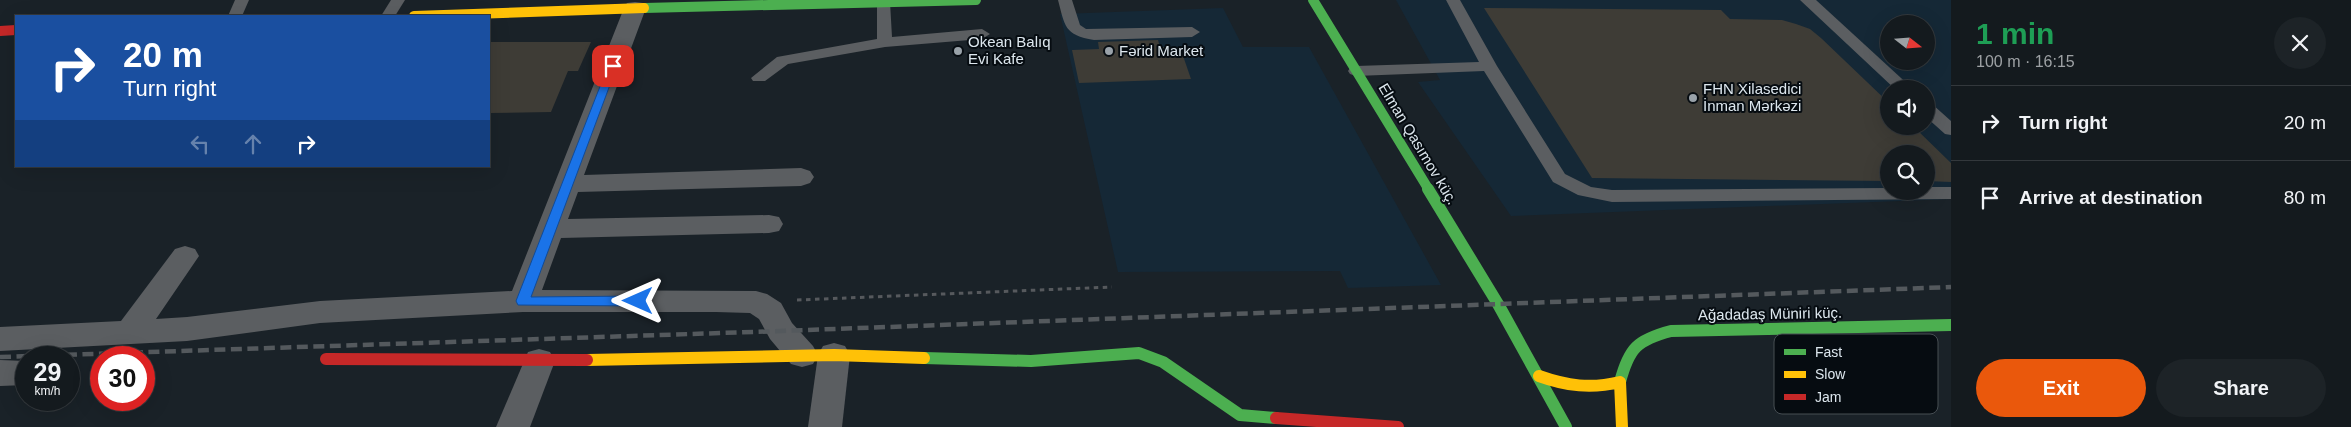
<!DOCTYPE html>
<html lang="en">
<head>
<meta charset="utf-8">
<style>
  :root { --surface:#141a1e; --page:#1d2327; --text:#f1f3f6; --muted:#9da1a4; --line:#33383c; --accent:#ea580c }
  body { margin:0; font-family:Helvetica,sans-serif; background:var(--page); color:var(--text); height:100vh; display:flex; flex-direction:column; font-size:19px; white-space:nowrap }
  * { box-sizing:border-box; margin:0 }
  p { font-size:16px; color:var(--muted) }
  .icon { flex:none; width:28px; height:28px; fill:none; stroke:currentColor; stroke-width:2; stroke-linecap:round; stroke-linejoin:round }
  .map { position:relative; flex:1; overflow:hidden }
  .panel { display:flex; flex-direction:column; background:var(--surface); width:400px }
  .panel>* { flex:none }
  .top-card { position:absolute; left:15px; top:15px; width:475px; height:152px; border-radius:0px; box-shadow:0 5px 20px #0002,0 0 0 1px var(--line); background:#1a4fa0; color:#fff; overflow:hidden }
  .needle { width:32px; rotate:107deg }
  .buttons { position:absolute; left:1880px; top:15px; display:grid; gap:10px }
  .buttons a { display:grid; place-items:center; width:55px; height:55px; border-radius:50%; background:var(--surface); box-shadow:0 5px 20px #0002,0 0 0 1px var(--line); font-size:25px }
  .speed { position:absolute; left:15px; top:346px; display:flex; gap:10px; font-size:25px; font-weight:700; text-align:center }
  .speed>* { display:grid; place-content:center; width:65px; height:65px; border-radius:50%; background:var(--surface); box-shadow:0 5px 20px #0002,0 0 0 1px var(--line); line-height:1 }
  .speed small { font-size:12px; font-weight:400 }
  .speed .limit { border:8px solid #d22; background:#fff; color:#111 }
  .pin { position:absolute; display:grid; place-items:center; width:42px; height:42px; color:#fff; margin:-21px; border-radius:10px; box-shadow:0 2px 8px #0006 }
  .me { position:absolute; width:55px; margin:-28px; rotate:270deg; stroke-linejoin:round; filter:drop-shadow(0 0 4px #0008) }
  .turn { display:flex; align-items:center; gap:18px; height:105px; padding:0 25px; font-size:22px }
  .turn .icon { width:65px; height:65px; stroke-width:2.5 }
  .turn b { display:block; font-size:35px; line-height:42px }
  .lanes { display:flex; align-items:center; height:48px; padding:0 25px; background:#0003; justify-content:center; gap:25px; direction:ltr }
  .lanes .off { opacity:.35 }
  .round { display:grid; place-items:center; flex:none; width:52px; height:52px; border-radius:26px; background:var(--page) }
  .head { display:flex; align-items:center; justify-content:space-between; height:85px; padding:0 25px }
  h1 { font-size:30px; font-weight:800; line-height:38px; color:#1e9e55 }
  .button { display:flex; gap:10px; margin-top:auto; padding:10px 25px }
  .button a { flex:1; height:58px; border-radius:30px; background:var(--accent); color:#fff; font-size:20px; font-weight:800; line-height:58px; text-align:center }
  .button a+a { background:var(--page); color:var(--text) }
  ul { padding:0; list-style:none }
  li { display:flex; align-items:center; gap:15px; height:75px; padding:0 25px; border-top:1px solid var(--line) }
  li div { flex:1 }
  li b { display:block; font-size:19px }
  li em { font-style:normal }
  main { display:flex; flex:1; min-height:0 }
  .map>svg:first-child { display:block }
  .built { fill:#152836; fill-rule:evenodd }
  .building { fill:#3e3c36 }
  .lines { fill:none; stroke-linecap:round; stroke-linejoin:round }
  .path { stroke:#56595d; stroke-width:3; stroke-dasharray:4.5 4.5; stroke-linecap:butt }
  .lane { fill:#5b5e61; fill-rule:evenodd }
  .street { fill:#5b5e61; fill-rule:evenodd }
  .fast-far1 { stroke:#4caf50; stroke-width:10 }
  .fast { stroke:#4caf50; stroke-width:12 }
  .slow-far1 { stroke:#ffc107; stroke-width:10 }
  .slow { stroke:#ffc107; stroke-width:12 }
  .jam-far1 { stroke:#c62828; stroke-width:10 }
  .jam { stroke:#c62828; stroke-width:12 }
  .rail { stroke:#54595d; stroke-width:4.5; stroke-dasharray:11 5.5; stroke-linecap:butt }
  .route { fill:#1a73e8; stroke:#114b97 }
  .poi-dot { fill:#99a2a9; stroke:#060c11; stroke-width:2 }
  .labels { text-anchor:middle; stroke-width:4; stroke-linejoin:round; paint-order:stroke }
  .poi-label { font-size:15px; fill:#dde7ee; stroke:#060c11; text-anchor:start }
  .street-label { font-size:15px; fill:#dde7ee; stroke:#060c11 }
  .key { fill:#060c11; stroke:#464e53; stroke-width:1 }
  .key-label { font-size:14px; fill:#dde7ee }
</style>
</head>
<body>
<main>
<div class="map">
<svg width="1951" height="427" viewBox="0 0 1951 427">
  <rect width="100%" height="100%" fill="#1a2228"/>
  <!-- built -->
  <g class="built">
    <path d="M1396 0H1951V199L1511 216 1418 82 1440 80ZM1889 24H1926V61H1889ZM1889 89H1926V126H1889ZM1889 154H1926V191H1889Z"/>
    <polygon points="1223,8 1243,47 1309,47 1441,285 1348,288 1340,271 1118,272 1060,14"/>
  </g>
  <!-- building -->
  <g class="building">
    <polygon points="1484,8 1721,10 1730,19 1782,20 1796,24 1810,29 1821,38 1889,103 1889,126 1913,126 1951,163 1951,182 1926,181 1926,154 1889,154 1889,181 1592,178"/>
    <polygon points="1158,40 1160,47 1180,47 1191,79 1079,83 1072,50 1099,49 1098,42"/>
    <polygon points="489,42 591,42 578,71 568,71 551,112 489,113"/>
  </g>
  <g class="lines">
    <!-- path -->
    <polyline class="path" points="797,300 1112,287"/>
    <!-- lane -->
    <g class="lane">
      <polygon points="235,0 249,0 242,16 228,16"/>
      <polygon points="391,0 405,0 395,16 381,16"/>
      <polygon points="877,0 889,0 890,2 892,37 982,29 990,34 982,39 885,47 788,64 765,81 753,81 751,78 777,57 877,39"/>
      <path d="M1058 0H1072L1080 25 1086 29 1192 27 1200 32 1192 37 1094 40C1064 35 1065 26 1058 0Z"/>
      <polygon points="1446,0 1460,0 1497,66 1565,174 1591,187 1612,190 1889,188 1889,191 1926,191 1926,187 1951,187 1951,199 1612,202 1578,195 1553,182 1484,71 1356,76 1350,74 1348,71 1350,68 1356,66 1479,62"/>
      <polygon points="1800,0 1816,0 1913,89 1895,89"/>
      <polygon points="1926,103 1932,104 1951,121 1951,135 1945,134 1926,117"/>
    </g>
    <!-- street -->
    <g class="street">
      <polygon points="635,2 643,3 646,8 584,175 801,168 810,171 814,177 810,183 801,186 578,192 568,219 769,215 779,217 783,224 779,231 769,233 561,238 542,290 756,291 767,294 781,303 792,323 813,346 818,355 813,364 802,367 791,364 770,339 759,319 750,313 716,312 523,312 320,323 187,341 0,351 0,327 121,321 175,249 185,246 195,249 199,256 156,319 187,317 320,301 512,291 624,8 627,3"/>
      <polygon points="834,343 845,346 850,355 842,427 808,427 818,355 823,346"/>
      <polygon points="539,349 550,352 555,361 530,427 496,427 528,352"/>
      <polygon points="0,360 26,361 26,385 0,386"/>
    </g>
    <!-- fast-far1 -->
    <g class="fast-far1">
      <polyline points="1313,0 1429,190"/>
      <polyline points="644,8 976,0"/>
    </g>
    <!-- fast -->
    <g class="fast">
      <polyline points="1428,189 1498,304 1566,427"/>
      <polyline points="924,358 1031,361 1139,353 1163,362 1240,415 1276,418"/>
      <path d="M1620 382C1629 348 1637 340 1671 331L1951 325"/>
    </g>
    <!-- slow-far1 -->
    <polyline class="slow-far1" points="414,16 644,8"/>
    <!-- slow -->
    <g class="slow">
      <polyline points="587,360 834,355 924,358"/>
      <path d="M1539 376C1567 386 1591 389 1620 382L1622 427"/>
    </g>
    <!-- jam-far1 -->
    <polyline class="jam-far1" points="0,31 16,30"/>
    <!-- jam -->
    <g class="jam">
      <polyline points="326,359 587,360"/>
      <polyline points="1276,418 1398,427"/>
    </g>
    <!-- rail -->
    <polyline class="rail" points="0,357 781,331 1951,287"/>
  </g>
  <!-- route -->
  <polygon class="route" points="613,63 617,66 531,297 638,296 645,301 638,306 518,305 516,301 608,66"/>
  <!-- markers -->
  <g class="poi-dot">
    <circle cx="958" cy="51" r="5"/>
    <circle cx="1109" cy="51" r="5"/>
    <circle cx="1693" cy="98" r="5"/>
  </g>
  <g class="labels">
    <!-- poi labels -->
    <g class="poi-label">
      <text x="968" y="47">Okean Balıq<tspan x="968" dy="17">Evi Kafe</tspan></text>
      <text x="1119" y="56">Fərid Market</text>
      <text x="1703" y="94">FHN Xilasedici<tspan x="1703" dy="17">İnman Mərkəzi</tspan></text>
    </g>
    <!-- street labels -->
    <g class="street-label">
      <text transform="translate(1418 144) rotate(59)" y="5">Elman Qasımov küç.</text>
      <text transform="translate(1770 314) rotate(-1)" y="5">Ağadadaş Müniri küç.</text>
    </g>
  </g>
  <!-- legend -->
  <rect x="1774" y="334" width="164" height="80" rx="8" class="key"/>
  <rect x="1784" y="349" width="22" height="6" fill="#4caf50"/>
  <rect x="1784" y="371" width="22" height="7" fill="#ffc107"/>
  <rect x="1784" y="394" width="22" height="6" fill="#c62828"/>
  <g class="key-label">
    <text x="1815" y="357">Fast</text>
    <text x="1815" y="379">Slow</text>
    <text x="1815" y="402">Jam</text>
  </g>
</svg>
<div class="buttons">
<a><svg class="needle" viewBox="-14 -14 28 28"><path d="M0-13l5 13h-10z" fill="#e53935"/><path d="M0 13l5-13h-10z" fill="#9da1a4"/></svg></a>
<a><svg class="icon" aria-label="sound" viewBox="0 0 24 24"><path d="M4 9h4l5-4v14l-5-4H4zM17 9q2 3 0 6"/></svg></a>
<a><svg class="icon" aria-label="search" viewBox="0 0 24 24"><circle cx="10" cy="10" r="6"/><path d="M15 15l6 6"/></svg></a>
</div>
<div class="speed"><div>29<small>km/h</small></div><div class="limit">30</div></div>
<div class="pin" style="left:613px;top:66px;background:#d93025"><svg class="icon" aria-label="arrive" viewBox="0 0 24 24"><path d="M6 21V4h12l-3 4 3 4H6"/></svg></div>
<svg class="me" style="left:638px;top:301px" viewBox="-20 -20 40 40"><path d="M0-17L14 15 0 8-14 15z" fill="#1a73e8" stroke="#fff" stroke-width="4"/></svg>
<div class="top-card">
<div class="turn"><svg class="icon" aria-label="right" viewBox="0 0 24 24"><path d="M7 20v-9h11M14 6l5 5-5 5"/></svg><div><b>20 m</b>Turn right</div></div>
<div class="lanes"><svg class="icon off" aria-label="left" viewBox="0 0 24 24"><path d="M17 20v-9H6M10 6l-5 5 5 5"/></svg><svg class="icon off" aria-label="ahead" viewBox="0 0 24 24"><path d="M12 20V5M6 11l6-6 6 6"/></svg><svg class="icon" aria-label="right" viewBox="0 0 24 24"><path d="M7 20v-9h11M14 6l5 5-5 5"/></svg></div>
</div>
</div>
<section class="panel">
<div class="head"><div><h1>1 min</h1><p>100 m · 16:15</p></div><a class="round"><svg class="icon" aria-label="close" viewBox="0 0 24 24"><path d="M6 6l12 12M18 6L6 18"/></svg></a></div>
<ul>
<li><svg class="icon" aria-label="right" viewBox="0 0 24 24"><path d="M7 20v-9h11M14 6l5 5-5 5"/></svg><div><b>Turn right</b></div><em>20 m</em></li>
<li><svg class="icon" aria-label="arrive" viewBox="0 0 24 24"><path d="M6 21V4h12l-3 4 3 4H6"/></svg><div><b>Arrive at destination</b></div><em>80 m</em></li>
</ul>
<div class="button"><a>Exit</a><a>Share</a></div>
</section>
</main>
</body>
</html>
